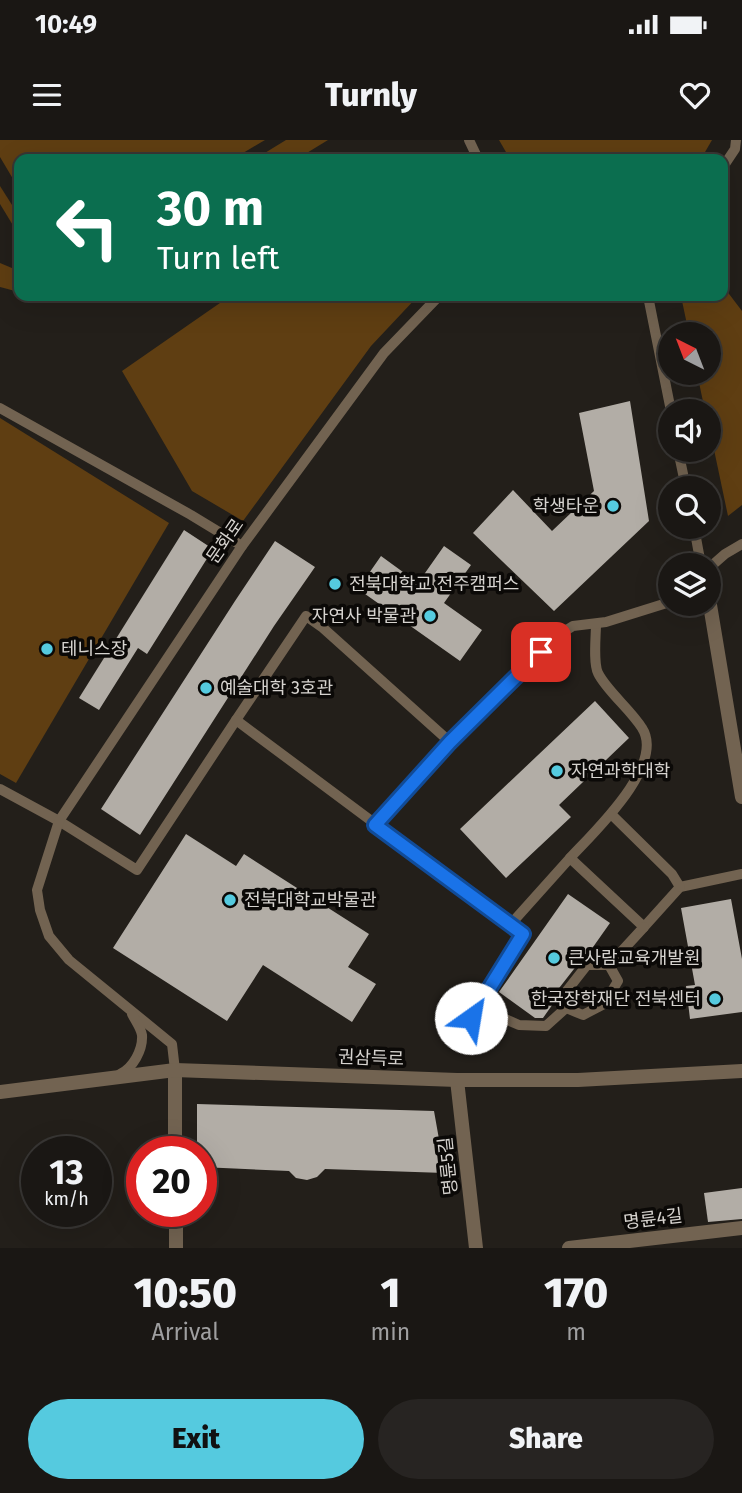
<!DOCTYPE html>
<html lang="en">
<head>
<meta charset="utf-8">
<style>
  :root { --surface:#1a1714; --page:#272422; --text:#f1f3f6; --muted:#9f9fa0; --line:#383634; --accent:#55cadf }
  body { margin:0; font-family:"Fira Sans","Noto Sans KR",sans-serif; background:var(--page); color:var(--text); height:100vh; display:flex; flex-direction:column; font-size:26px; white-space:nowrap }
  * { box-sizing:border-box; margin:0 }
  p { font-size:23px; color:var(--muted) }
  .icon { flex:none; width:38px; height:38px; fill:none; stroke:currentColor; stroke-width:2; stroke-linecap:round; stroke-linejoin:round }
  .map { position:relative; height:1108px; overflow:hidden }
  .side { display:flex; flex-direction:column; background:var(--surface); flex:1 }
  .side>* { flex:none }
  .hud { position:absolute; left:14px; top:14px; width:714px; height:147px; border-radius:14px; box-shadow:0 7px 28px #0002,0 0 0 2px var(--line); background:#0b6e4f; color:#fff; overflow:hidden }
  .needle { width:46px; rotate:318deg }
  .buttons { position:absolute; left:658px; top:182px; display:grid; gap:14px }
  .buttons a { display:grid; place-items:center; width:63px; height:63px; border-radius:50%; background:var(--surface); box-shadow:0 7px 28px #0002,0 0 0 2px var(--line); font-size:35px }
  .speed { position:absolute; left:21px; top:996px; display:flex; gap:14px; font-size:35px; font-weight:700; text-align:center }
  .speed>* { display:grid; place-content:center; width:91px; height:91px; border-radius:50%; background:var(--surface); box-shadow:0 7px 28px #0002,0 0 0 2px var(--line); line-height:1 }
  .speed small { font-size:18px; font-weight:400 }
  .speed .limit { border:10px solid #d22; background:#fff; color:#111 }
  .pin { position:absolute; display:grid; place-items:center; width:60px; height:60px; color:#fff; margin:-30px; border-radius:14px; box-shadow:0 4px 10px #0006 }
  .me { position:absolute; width:77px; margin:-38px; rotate:32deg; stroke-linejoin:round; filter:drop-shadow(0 0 5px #0008) }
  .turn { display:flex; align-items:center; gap:24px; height:147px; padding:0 28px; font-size:32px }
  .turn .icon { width:91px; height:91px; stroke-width:2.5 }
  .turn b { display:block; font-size:49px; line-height:60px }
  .eta { display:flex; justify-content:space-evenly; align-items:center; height:119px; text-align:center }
  .eta b { font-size:42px; font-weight:800; line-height:49px }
  .cta { display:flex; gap:14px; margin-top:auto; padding:14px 28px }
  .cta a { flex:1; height:80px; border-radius:42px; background:var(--accent); color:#111; font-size:28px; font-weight:800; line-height:80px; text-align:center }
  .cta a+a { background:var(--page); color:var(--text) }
  .status { display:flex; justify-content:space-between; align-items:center; height:49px; padding:0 35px; background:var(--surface); direction:ltr }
  .status svg { height:19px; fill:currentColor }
  header { display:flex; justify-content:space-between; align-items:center; height:91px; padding:0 28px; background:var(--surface); font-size:32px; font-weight:800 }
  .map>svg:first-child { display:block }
  .green { fill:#5f3e12 }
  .building { fill:#b2ada6 }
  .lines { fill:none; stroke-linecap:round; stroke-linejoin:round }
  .service { stroke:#726351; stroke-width:10 }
  .pedestrian { stroke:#726351; stroke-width:14 }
  .minor { stroke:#726351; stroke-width:14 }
  .route-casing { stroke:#114b97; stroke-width:18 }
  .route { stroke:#1a73e8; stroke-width:12 }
  .poi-dot { fill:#55cadf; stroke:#0b0907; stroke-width:2.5 }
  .labels { text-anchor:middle; stroke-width:7; stroke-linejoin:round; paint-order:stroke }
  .poi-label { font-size:18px; fill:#d6d3cf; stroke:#0b0907; text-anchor:start }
  .street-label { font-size:18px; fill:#d6d3cf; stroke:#0b0907 }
</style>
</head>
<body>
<div class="status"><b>10:49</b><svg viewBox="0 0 49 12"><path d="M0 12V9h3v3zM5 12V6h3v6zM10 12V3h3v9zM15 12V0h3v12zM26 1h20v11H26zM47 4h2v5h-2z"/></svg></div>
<header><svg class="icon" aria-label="menu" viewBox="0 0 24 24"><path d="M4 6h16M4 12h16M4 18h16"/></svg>Turnly<svg class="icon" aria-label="heart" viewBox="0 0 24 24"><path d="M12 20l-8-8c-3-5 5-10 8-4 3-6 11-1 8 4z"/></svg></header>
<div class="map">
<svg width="742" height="1108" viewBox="0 0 742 1108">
  <rect width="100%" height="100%" fill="#231f1a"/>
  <!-- green -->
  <g class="green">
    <polygon points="0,0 265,0 233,19 19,19 19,49 0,17"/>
    <polygon points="286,0 328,0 297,19 255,19"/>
    <polygon points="499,0 712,0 701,19 510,19"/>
    <polygon points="0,46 19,76 19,83 14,87 0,64"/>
    <polygon points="0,123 19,131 19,152 0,147"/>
    <polygon points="723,146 742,171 742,365 728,376 709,286 709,271 705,271 697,233 709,233 709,194 689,194 681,156 723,156"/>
    <polygon points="230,156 418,156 371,206 243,381 192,351 122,231"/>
    <polygon points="0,278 169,383 16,643 0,634"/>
  </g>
  <!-- building -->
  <g class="building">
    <polygon points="630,261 649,381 554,471 473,393 513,350 552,391 594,351 579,273"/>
    <polygon points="184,390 213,409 147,514 138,508 99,570 79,558"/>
    <polygon points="275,401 315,427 274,486 140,695 101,669 235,461"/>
    <polygon points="444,406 471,425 444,463 482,490 460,521 358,449 381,416 418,443"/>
    <polygon points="595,561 629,598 559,665 571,677 506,738 460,689"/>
    <polygon points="186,694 236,726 244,714 369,794 348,827 376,844 352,882 263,825 227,881 113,808"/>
    <polygon points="568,754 610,783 586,817 581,820 556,852 555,861 543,878 535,878 499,852"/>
    <polygon points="731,759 742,819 742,872 690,879 686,846 695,845 681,768"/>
    <polygon points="197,964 434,971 445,1033 325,1029 317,1037 307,1040 296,1038 289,1031 201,1027 201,1012 197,1012"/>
    <polygon points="742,1048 742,1079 708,1082 704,1053"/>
  </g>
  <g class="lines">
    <!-- service -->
    <g class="service">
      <polyline points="469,0 478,19"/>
      <polyline points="723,27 735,9 736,0"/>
      <polyline points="648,156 671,271"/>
      <polyline points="0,268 191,375 242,406"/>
      <polyline points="678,310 686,348"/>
      <polyline points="694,387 701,425"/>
      <polyline points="709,428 725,414 742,404"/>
      <path d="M596 484C596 495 593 523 598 533 606 550 631 570 642 588 666 625 593 693 570 718L644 787 680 747 742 734"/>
      <polyline points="236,580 306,476 323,488 450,602"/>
      <polyline points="0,649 59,681 137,730 236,580 523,794 471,878"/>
      <polyline points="611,674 672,734 680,747"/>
      <polyline points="375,685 450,602 557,496 573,486 606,482 670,462"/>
      <polyline points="510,785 570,718"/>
      <polyline points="478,867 519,885 546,886 566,868 562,857 587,825 609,825 644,787"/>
      <polyline points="566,868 583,875 604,864 618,841 609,825"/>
      <polyline points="175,930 172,904 69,820 49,796 40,770 37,750 59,681 242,406 384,213 439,156"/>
      <path d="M120 934C133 928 143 910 142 895 141 888 135 880 132 874"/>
    </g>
    <!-- pedestrian -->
    <polyline class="pedestrian" points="709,459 742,657"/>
    <!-- minor -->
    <g class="minor">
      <polyline points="175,930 175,1012"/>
      <polyline points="457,940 476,1108"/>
      <polyline points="0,952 175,930 457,940 578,940 742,931"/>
      <polyline points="176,1071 176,1108"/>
      <polyline points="569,1108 742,1088"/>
    </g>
  </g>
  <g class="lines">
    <!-- route casing -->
    <g class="route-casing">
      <polyline id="route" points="471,878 523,794 375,685 450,602 541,512"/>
    </g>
    <!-- route -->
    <use href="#route" class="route"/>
  </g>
  <!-- markers -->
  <g class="poi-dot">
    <circle cx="613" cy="366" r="7"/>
    <circle cx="335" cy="444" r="7"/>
    <circle cx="430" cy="476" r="7"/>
    <circle cx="47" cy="509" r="7"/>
    <circle cx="206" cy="548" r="7"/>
    <circle cx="557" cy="631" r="7"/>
    <circle cx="230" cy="760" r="7"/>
    <circle cx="554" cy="818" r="7"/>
    <circle cx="715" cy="859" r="7"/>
  </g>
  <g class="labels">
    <!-- poi labels -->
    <g class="poi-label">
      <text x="599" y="372" text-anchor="end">학생타운</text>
      <text x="349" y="450">전북대학교 전주캠퍼스</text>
      <text x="416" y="482" text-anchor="end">자연사 박물관</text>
      <text x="61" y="515">테니스장</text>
      <text x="220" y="554">예술대학 3호관</text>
      <text x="571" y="637">자연과학대학</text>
      <text x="244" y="766">전북대학교박물관</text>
      <text x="568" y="824">큰사람교육개발원</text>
      <text x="701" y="865" text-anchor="end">한국장학재단 전북센터</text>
    </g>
    <!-- street labels -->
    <g class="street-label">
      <text transform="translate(225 401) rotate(-55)" y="6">문화로</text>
      <text transform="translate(371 918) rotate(2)" y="6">권삼득로</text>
      <text transform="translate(448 1026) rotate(-96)" y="6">명륜5길</text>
      <text transform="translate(653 1079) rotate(-7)" y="6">명륜4길</text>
    </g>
  </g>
</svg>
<div class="buttons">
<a><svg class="needle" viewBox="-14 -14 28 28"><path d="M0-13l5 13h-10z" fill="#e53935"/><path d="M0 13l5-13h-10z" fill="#9f9fa0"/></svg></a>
<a><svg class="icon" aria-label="sound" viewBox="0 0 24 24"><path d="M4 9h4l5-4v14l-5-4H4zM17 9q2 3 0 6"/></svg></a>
<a><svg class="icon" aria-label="search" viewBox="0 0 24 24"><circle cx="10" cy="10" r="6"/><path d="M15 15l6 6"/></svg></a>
<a><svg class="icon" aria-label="layers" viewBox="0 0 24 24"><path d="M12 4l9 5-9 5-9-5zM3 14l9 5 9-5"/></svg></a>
</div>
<div class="speed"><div>13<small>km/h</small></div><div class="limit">20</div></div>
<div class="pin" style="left:541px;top:512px;background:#d93025"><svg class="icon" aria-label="arrive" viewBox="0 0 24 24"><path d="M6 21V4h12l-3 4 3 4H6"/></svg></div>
<svg class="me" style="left:471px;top:878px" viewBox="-20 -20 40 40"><circle r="19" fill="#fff"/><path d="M0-13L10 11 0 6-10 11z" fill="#1a73e8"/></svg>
<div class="hud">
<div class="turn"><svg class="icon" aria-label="left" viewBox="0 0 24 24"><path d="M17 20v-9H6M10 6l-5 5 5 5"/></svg><div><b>30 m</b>Turn left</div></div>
</div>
</div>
<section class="side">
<div class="eta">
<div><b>10:50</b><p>Arrival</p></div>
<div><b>1</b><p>min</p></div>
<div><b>170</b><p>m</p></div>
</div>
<div class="cta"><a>Exit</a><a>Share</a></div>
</section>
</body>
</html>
